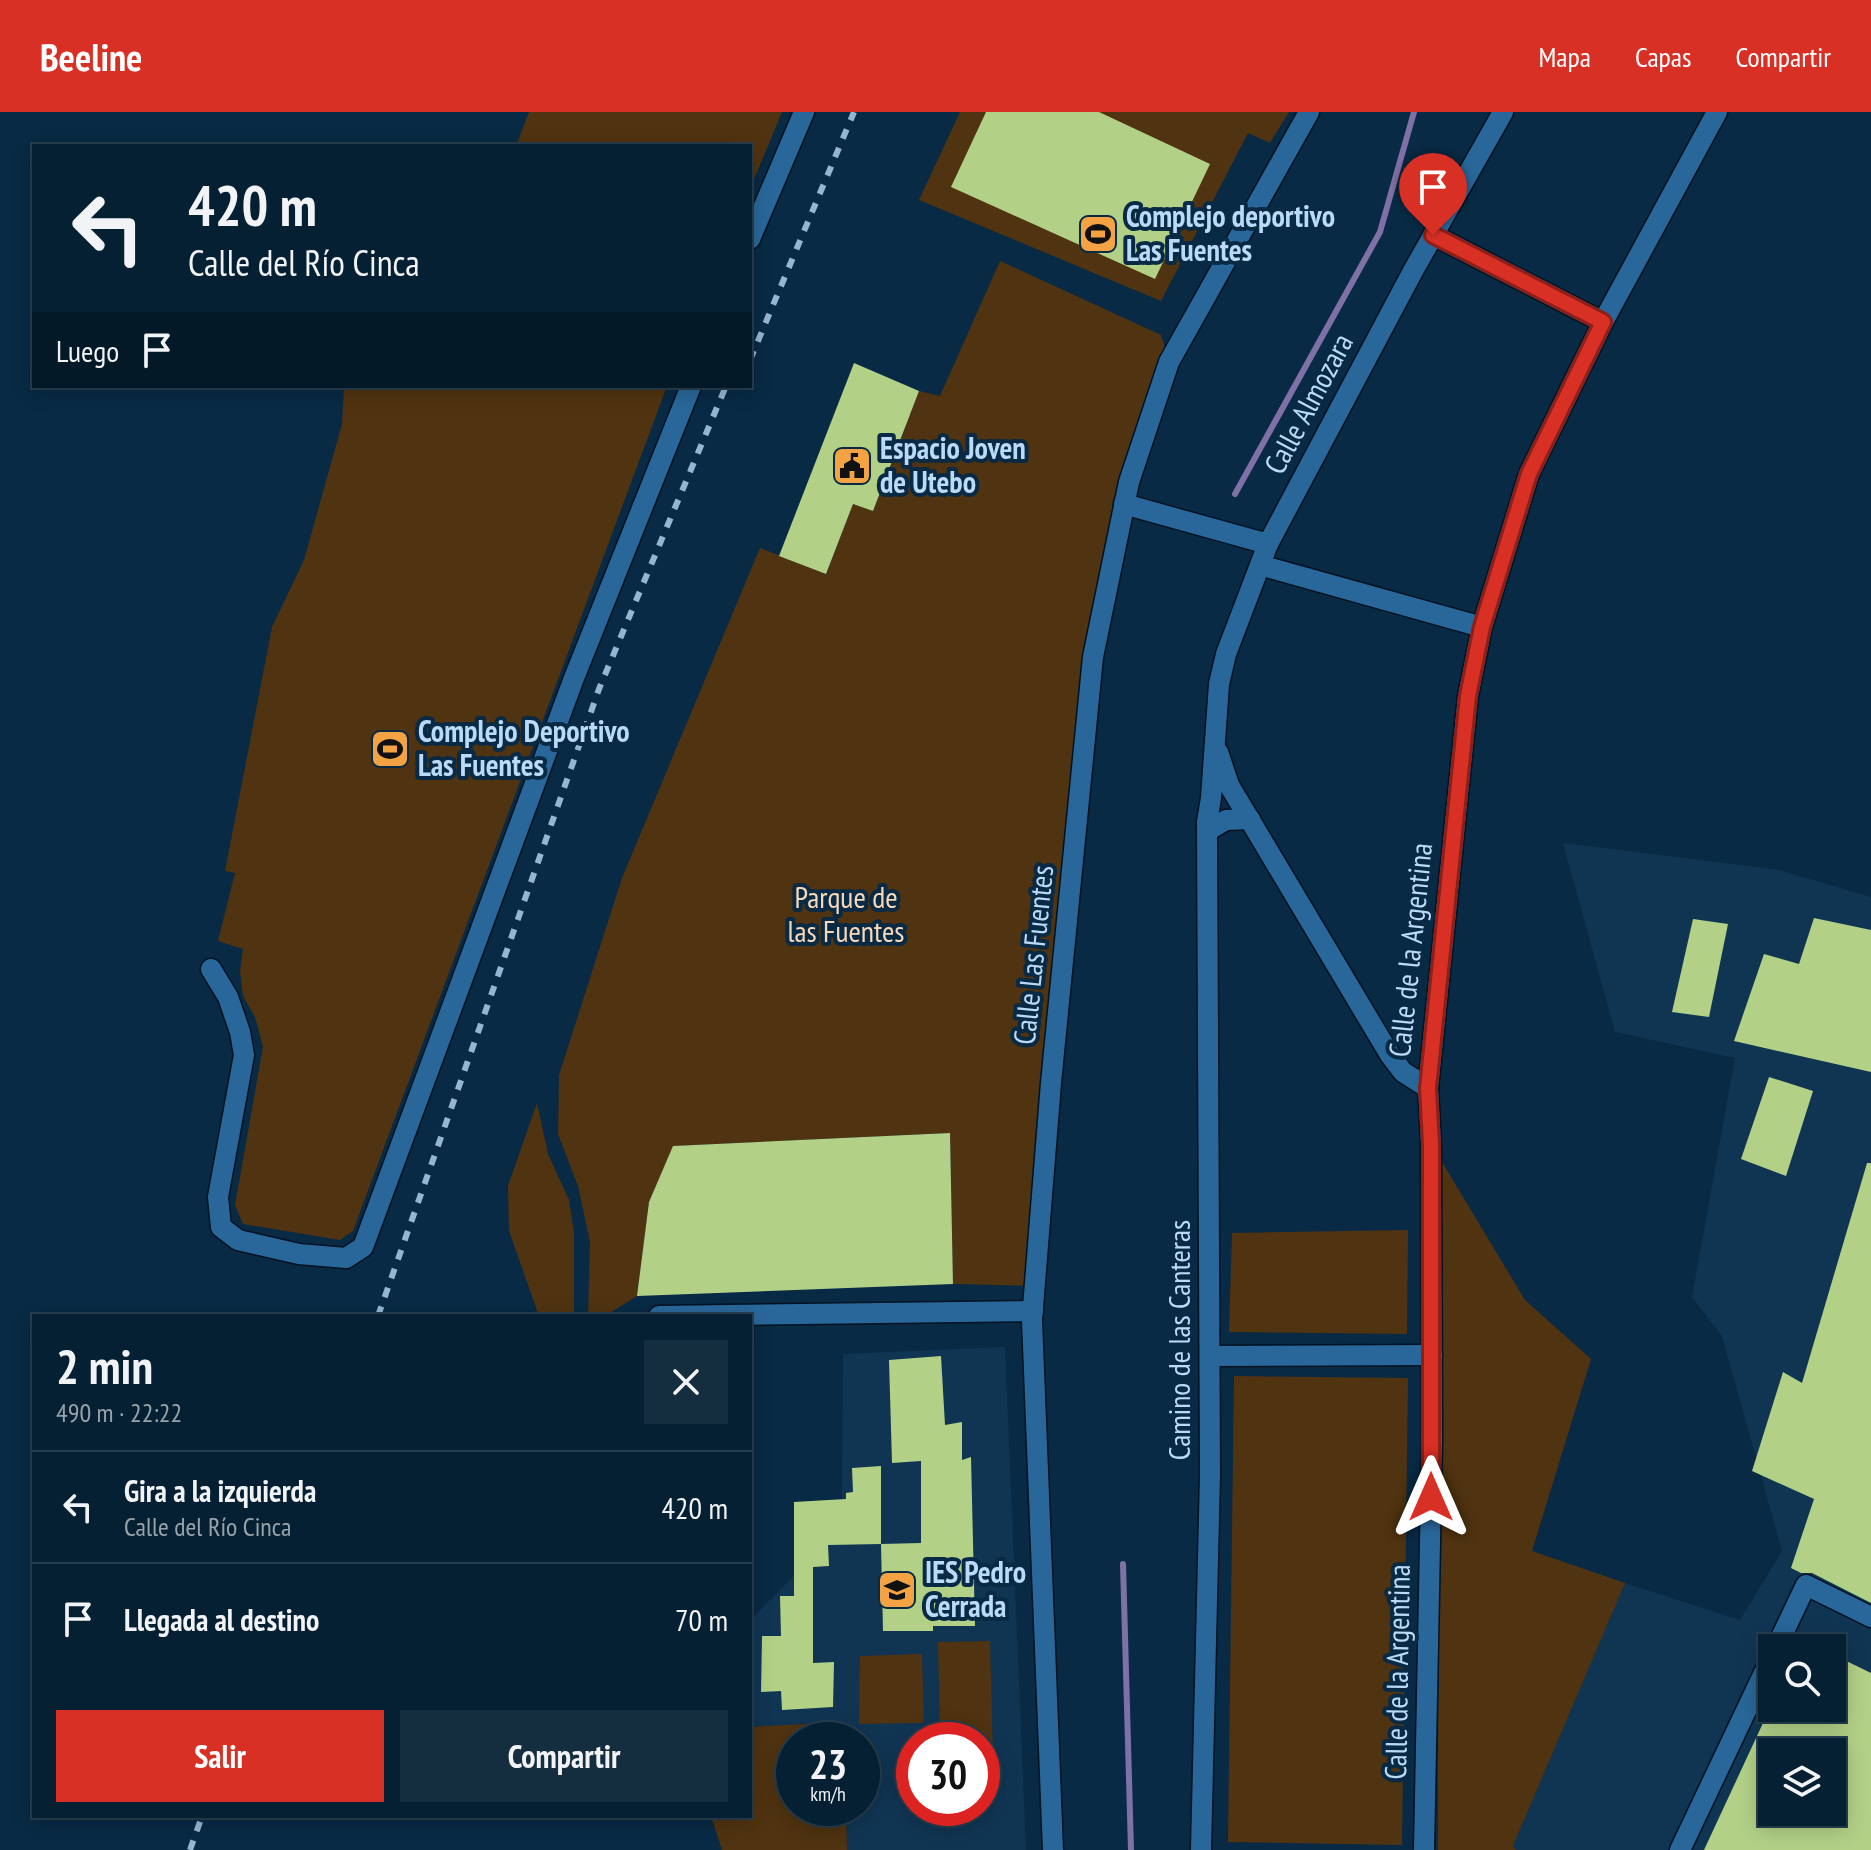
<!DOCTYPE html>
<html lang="es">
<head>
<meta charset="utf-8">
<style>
  :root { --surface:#062033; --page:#142d3f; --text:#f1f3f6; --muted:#98a3ac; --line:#273e4e; --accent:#d93025 }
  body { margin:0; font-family:"PT Sans Narrow",sans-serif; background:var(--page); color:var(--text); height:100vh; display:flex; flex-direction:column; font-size:30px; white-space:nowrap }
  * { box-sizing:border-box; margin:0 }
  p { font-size:26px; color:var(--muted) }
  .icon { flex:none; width:44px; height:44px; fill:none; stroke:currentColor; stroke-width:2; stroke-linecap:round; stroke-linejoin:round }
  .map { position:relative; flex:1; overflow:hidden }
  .side { position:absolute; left:32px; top:1202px; width:720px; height:504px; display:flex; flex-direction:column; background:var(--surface); border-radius:0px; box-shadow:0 4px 20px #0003,0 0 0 2px var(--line) }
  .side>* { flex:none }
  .guide { position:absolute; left:32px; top:32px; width:720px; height:244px; border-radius:0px; box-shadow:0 4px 20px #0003,0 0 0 2px var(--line); background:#062033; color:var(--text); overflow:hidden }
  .controls { position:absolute; left:1758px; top:1522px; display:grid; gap:16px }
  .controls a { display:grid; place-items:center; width:88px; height:88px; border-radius:0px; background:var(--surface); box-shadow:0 4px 20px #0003,0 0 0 2px var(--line); font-size:40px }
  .speed { position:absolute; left:776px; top:1610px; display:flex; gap:16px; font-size:40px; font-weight:700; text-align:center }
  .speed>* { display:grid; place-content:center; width:104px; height:104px; border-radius:50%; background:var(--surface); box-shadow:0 4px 20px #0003,0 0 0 2px var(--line); line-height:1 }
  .speed small { font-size:20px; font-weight:400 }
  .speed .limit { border:12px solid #d22; background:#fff; color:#111 }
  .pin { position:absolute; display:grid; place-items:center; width:68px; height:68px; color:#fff; margin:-82px -34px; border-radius:50% 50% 50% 0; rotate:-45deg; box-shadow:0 0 8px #0007 }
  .pin .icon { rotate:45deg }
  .me { position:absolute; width:88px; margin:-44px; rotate:0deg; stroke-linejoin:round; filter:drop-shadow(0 0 6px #0008) }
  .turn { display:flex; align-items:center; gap:28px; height:168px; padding:0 24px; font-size:36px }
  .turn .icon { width:104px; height:104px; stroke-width:2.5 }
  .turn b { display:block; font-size:56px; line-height:68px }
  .then { display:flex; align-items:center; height:76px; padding:0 24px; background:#0003; gap:16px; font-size:30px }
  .round { display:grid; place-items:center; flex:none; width:84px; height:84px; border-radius:0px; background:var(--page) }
  .head { display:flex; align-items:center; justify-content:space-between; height:136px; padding:0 24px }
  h1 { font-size:48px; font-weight:600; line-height:60px }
  .action { display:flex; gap:16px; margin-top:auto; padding:16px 24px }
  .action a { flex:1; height:92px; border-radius:0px; background:var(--accent); color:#fff; font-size:32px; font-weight:600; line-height:92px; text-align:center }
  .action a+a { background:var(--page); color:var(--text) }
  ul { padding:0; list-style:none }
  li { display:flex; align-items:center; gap:24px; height:112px; padding:0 24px; border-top:2px solid var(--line) }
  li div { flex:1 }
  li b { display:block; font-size:30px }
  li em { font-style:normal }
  header { display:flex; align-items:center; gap:48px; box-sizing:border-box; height:112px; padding:0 40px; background:var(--accent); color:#fff }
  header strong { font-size:38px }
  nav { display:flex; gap:44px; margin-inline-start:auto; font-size:28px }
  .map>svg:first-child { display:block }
  .built { fill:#103553; fill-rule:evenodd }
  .green { fill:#503310 }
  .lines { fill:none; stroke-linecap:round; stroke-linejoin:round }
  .stream { stroke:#7f70a6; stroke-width:6 }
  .building { fill:#b2d187; fill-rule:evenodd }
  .minor-casing { stroke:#011222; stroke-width:23 }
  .minor { stroke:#29679a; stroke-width:20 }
  .rail { stroke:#96b5d2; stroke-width:6; stroke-dasharray:10 10; stroke-linecap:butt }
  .route-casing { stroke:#8d1f18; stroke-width:20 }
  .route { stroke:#d93025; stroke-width:14 }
  .labels { text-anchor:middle; stroke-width:8; stroke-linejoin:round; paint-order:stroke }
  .poi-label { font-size:30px; font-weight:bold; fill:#bbdaf7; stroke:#082a44; text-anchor:start }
  .street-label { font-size:30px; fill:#bbdaf7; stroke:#082a44 }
  .park-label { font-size:30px; fill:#f8d8b8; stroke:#082a44 }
</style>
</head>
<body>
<header>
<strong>Beeline</strong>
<nav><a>Mapa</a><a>Capas</a><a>Compartir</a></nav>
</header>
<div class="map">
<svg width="1871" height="1738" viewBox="0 0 1871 1738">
  <rect width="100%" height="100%" fill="#082a44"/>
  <!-- built -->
  <g class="built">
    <path d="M1563 731 1779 758 1871 785V1738H1516L1513 1734 1625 1471 1740 1508 1782 1439 1722 1224 1692 1185 1735 946 1615 920ZM1772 1536H1832V1596H1772ZM1772 1640H1832V1700H1772Z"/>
    <path d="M1005 1235 1026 1738H847L846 1696H862V1628H843L842 1610 750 1615V1508L794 1464V1390L842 1387 843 1242ZM914 1628H982V1696H914Z"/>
  </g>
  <!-- green -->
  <g class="green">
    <polygon points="529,0 782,0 750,77 750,34 516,34"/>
    <polygon points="960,0 1289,0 1270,31 1248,21 1161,189 919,88"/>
    <polygon points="1000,149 1161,223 1169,250 1129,370 1081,664 1035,1174 953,1172 950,1021 674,1034 649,1090 637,1184 605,1204 588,1204 590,1130 578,1074 558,1022 559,963 622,766 760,436 826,462 853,392 873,399 905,317 900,301 910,303 919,279 940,284"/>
    <polygon points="344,274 667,274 353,1119 340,1128 243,1112 235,1093 263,935 255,905 243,884 240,859 243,837 218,829 235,761 225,759 272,515 304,448 342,312"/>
    <polygon points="537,991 548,1042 569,1088 574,1120 574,1204 539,1204 509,1119 508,1074"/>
    <polygon points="1439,1045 1525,1188 1591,1247 1532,1439 1625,1471 1513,1734 1516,1738 1438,1738"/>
    <polygon points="1408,1118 1407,1222 1229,1220 1232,1121"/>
    <polygon points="1234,1264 1408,1266 1402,1733 1228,1730"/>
    <polygon points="990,1529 993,1648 982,1648 982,1628 940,1628 938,1530"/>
    <polygon points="922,1542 924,1611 859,1612 860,1544"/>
    <polygon points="842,1610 843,1628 794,1628 794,1696 846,1696 847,1738 722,1738 711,1704 750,1704 750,1615"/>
  </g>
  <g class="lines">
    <!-- stream -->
    <g class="stream">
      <polyline points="1235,382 1380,120 1414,0"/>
      <polyline points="1123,1452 1131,1738"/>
    </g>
  </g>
  <!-- building -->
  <g class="building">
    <polygon points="986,0 1099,0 1210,52 1155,167 951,75"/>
    <polygon points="854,251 919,279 873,399 853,392 826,462 779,444"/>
    <polygon points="1814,806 1871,818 1871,960 1734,929 1764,842 1799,852"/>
    <polygon points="1693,807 1728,812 1709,905 1672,900"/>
    <polygon points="1769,965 1813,979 1786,1064 1741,1047"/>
    <polygon points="950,1021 953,1172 637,1184 649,1090 673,1034"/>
    <polygon points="1867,1051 1871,1051 1871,1491 1812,1461 1801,1461 1791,1456 1814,1387 1752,1359 1783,1260 1802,1271"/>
    <polygon points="941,1244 945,1313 962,1310 962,1348 971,1345 975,1514 933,1514 933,1519 883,1519 881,1432 921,1431 921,1349 892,1351 889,1248"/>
    <polygon points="881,1354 881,1432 828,1433 829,1454 813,1455 813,1551 834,1550 833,1595 782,1598 781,1579 761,1580 762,1524 781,1524 780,1484 794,1484 794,1390 846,1387 846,1381 853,1380 852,1356"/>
    <path d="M1832 1542 1871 1561V1738H1704L1770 1596H1832ZM1772 1640H1832V1700H1772Z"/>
  </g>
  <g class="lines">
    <!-- minor casing -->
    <g class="minor-casing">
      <g id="minor">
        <polyline points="1433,123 1603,210"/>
        <polyline points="750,127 804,0"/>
        <polyline points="1124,392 1268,432"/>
        <polyline points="1260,453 1482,515"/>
        <polyline points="1218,640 1229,673 1390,943 1403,960 1428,976"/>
        <polyline points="1209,718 1226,708 1250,707"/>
        <polyline points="211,857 228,885 240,920 244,943 218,1085 221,1115 238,1128 299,1142 346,1146 363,1135 574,566 691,274"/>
        <polyline points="659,1204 1033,1199"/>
        <polyline points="1210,1244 1432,1243"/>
        <polyline points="1776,1536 1806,1473 1871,1505"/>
        <polyline points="1053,1738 1032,1208 1051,971 1093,545 1129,370 1169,250 1309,0"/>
        <polyline points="1201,1738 1210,1363 1207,710 1211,686 1219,572 1226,542 1268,432 1413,159 1503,0"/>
        <polyline points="1424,1738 1432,1327 1431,1032 1428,976 1468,584 1482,515 1529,362 1603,210 1717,0"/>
        <polyline points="1680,1738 1772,1544"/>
      </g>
    </g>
    <!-- minor -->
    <use href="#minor" class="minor"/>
    <!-- rail -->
    <g class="rail">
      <polyline points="750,248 854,0"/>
      <polyline points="378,1204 599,577 726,274"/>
      <polyline points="190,1738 202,1704"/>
    </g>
  </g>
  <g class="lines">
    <!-- route casing -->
    <g class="route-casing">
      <polyline id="route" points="1431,1385 1431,1032 1428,976 1468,584 1482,515 1529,362 1603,210 1433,123"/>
    </g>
    <!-- route -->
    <use href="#route" class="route"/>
  </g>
  <!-- icons -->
  <defs>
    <g id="stadium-square" transform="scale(2)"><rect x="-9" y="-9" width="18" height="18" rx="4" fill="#f4a344" stroke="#082a44"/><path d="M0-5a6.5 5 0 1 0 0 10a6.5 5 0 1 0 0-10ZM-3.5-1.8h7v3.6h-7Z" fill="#111"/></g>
    <g id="civic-square" transform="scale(2)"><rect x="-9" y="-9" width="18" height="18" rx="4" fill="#f4a344" stroke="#082a44"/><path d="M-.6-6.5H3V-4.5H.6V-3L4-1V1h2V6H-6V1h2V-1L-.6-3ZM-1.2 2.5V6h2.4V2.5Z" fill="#111"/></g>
    <g id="school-square" transform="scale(2)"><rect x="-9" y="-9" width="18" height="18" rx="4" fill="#f4a344" stroke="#082a44"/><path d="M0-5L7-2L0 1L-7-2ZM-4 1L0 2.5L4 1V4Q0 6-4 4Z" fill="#111"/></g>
  </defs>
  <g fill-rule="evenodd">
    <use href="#stadium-square" x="1098" y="122"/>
    <use href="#civic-square" x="852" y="354"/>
    <use href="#stadium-square" x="390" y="637"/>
    <use href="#school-square" x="897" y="1478"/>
  </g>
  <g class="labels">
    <!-- poi labels -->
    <g class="poi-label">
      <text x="1126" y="115">Complejo deportivo<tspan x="1126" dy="34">Las Fuentes</tspan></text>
      <text x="880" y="347">Espacio Joven<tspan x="880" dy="34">de Utebo</tspan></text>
      <text x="418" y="630">Complejo Deportivo<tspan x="418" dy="34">Las Fuentes</tspan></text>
      <text x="925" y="1471">IES Pedro<tspan x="925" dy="34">Cerrada</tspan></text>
    </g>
    <!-- street labels -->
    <g class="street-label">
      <text transform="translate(1309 292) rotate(-62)" y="10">Calle Almozara</text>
      <text transform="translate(1411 838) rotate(-84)" y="10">Calle de la Argentina</text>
      <text transform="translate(1034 843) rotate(-84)" y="10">Calle Las Fuentes</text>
      <text transform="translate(1180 1228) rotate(-90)" y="10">Camino de las Canteras</text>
      <text transform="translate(1398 1560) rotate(-89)" y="10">Calle de la Argentina</text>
    </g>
    <!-- park labels -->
    <g class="park-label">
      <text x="846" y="796">Parque de<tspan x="846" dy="34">las Fuentes</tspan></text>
    </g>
  </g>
</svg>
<div class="controls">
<a><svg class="icon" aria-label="search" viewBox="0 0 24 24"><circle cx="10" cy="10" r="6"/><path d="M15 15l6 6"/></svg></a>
<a><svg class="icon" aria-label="layers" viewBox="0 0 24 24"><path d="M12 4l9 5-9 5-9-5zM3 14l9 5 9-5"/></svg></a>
</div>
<div class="speed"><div>23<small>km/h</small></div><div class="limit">30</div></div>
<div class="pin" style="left:1433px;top:123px;background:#d93025"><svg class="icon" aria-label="arrive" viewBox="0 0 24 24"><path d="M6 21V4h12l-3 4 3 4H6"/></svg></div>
<svg class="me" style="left:1431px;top:1385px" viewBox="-20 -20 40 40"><path d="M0-17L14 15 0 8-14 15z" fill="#d93025" stroke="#fff" stroke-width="4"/></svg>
<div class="guide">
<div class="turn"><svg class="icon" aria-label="left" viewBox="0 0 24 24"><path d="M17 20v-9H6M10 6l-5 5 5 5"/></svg><div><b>420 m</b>Calle del Río Cinca</div></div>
<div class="then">Luego<svg class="icon" aria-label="arrive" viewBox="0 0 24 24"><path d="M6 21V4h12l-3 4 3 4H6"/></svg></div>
</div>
<section class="side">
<div class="head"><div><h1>2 min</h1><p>490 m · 22:22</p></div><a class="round"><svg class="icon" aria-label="close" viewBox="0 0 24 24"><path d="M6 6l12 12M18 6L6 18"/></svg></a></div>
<ul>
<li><svg class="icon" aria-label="left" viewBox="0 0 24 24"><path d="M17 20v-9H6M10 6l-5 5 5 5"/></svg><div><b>Gira a la izquierda</b><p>Calle del Río Cinca</p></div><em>420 m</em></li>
<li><svg class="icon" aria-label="arrive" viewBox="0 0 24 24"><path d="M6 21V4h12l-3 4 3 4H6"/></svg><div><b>Llegada al destino</b></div><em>70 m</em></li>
</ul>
<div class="action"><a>Salir</a><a>Compartir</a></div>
</section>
</div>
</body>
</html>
